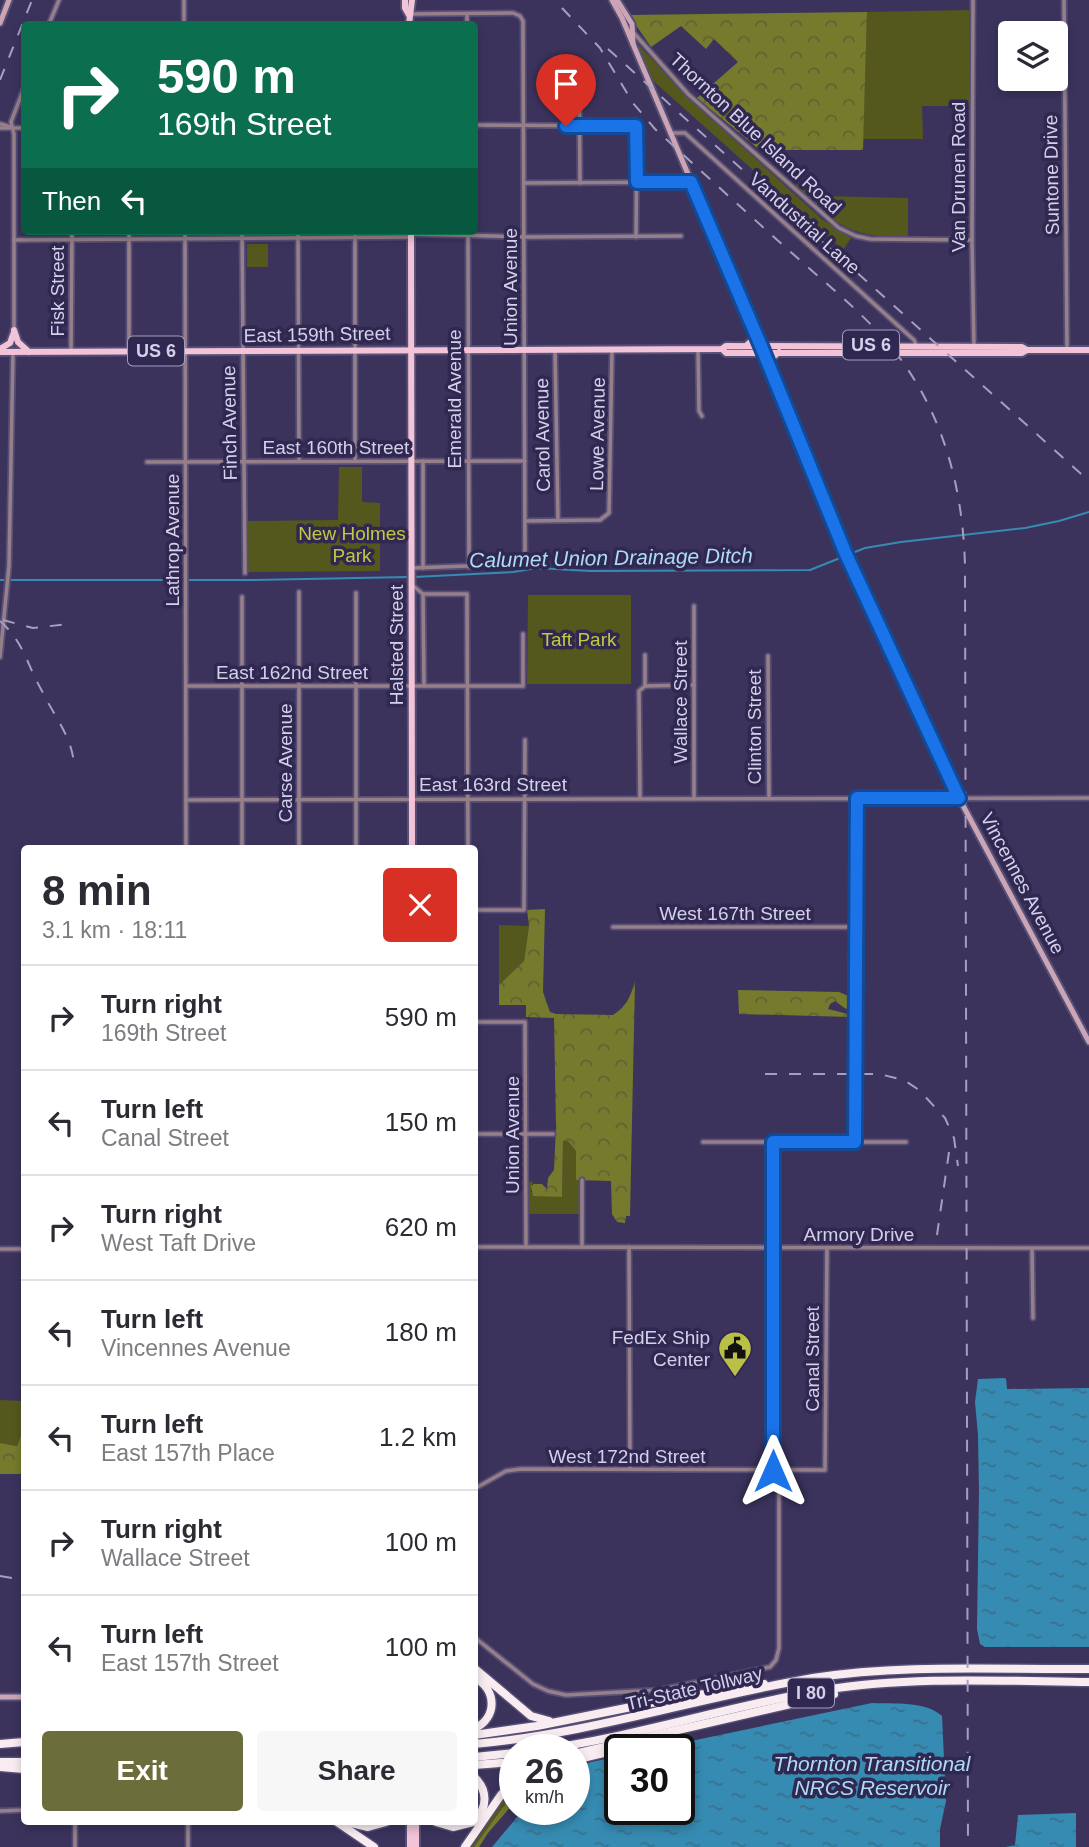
<!DOCTYPE html>
<html lang="en">
<head>
<meta charset="utf-8">
<style>
  :root { --surface:#fff; --page:#f7f7f7; --text:#2b2b33; --muted:#7c7c81; --line:#e1e1e2; --accent:#6b6e3b }
  body { margin:0; font-family:Helvetica,sans-serif; background:var(--page); color:var(--text); height:100vh; display:flex; flex-direction:column; font-size:26px; white-space:nowrap }
  * { box-sizing:border-box; margin:0 }
  p { font-size:23px; color:var(--muted) }
  .icon { flex:none; width:38px; height:38px; fill:none; stroke:currentColor; stroke-width:2; stroke-linecap:round; stroke-linejoin:round }
  .map { position:relative; flex:1; overflow:hidden }
  .side { position:absolute; left:21px; top:845px; width:457px; height:980px; display:flex; flex-direction:column; background:var(--surface); border-radius:7px; box-shadow:0 4px 10px #0003 }
  .side>* { flex:none }
  .hud { position:absolute; left:21px; top:21px; width:457px; height:214px; border-radius:7px; box-shadow:0 4px 10px #0003; background:#0b6e4f; color:#fff; overflow:hidden }
  .tools { position:absolute; left:998px; top:21px; display:grid; gap:14px }
  .tools a { display:grid; place-items:center; width:70px; height:70px; border-radius:7px; background:var(--surface); box-shadow:0 4px 10px #0003; font-size:35px }
  .speed { position:absolute; left:499px; top:1734px; display:flex; gap:14px; font-size:35px; font-weight:700; text-align:center }
  .speed>* { display:grid; place-content:center; width:91px; height:91px; border-radius:50%; background:var(--surface); box-shadow:0 4px 10px #0003; line-height:1 }
  .speed small { font-size:18px; font-weight:400 }
  .speed .limit { border:4px solid #111; border-radius:10px; background:#fff; color:#111 }
  .pin { position:absolute; display:grid; place-items:center; width:60px; height:60px; color:#fff; margin:-72px -30px; border-radius:50% 50% 50% 0; rotate:-45deg; box-shadow:0 0 7px #0007 }
  .pin .icon { rotate:45deg }
  .me { position:absolute; width:77px; margin:-38px; rotate:0deg; stroke-linejoin:round; filter:drop-shadow(0 0 5px #0008) }
  .turn { display:flex; align-items:center; gap:24px; height:147px; padding:0 21px; font-size:32px }
  .turn .icon { width:91px; height:91px; stroke-width:2.5 }
  .turn b { display:block; font-size:49px; line-height:60px }
  .then { display:flex; align-items:center; height:66px; padding:0 21px; background:#0003; gap:14px; font-size:26px }
  .round { display:grid; place-items:center; flex:none; width:74px; height:74px; border-radius:7px; background:var(--page) }
  .overview { display:flex; align-items:center; justify-content:space-between; height:119px; padding:0 21px }
  h1 { font-size:42px; font-weight:700; line-height:52px }
  .primary-button { display:flex; gap:14px; margin-top:auto; padding:14px 21px }
  .primary-button a { flex:1; height:80px; border-radius:7px; background:var(--accent); color:#fff; font-size:28px; font-weight:700; line-height:80px; text-align:center }
  .primary-button a+a { background:var(--page); color:var(--text) }
  ul { padding:0; list-style:none }
  li { display:flex; align-items:center; gap:21px; height:105px; padding:0 21px; border-top:2px solid var(--line) }
  li div { flex:1 }
  li b { display:block; font-size:26px }
  li em { font-style:normal }
  .map>svg:first-child { display:block }
  .green { fill:#55581c }
  .forest { fill:url(#forest-crowns) }
  .water { fill:url(#water-ripples) }
  .lines { fill:none; stroke-linecap:round; stroke-linejoin:round }
  .stream { stroke:#368bb2; stroke-width:2 }
  .street-casing { stroke:#564f76; stroke-width:7 }
  .secondary-casing { stroke:#564f76; stroke-width:9 }
  .primary-casing { stroke:#564f76; stroke-width:10 }
  .highway-casing { stroke:#564f76; stroke-width:11 }
  .street { stroke:#977f89; stroke-width:3.5 }
  .secondary { stroke:#cba5b5; stroke-width:5 }
  .primary { stroke:#f3c3d7; stroke-width:6 }
  .highway { stroke:#f8ecf1; stroke-width:8 }
  .rail { stroke:#a49fbe; stroke-width:2; stroke-dasharray:12 12; stroke-linecap:butt }
  .route-casing { stroke:#114b97; stroke-width:18 }
  .route { stroke:#1a73e8; stroke-width:12 }
  .labels { text-anchor:middle; stroke-width:7; stroke-linejoin:round; paint-order:stroke }
  .shield { fill:#312851; stroke:#a29ebc; stroke-width:2 }
  .shield-label { font-size:18px; font-weight:bold; fill:#d3d0ea }
  .street-label { font-size:19px; fill:#d3d0ea; stroke:#312851 }
  .park-label { font-size:19px; fill:#c2c83f; stroke:#312851 }
  .poi-label { font-size:19px; fill:#d3d0ea; stroke:#312851; text-anchor:end }
  .water-label { font-size:21px; font-style:italic; fill:#abdbf5; stroke:#312851 }
</style>
</head>
<body>
<div class="map">
<svg width="1089" height="1847" viewBox="0 0 1089 1847">
  <defs>
    <pattern id="forest-crowns" width="20" height="18" patternUnits="userSpaceOnUse" patternTransform="scale(1.75)"><rect width="20" height="18" fill="#767a2c"/><path d="M2 6a3 3 0 1 1 6 0M12 15a3 3 0 1 1 6 0" fill="none" stroke="#606236"/></pattern>
    <pattern id="water-ripples" width="26" height="14" patternUnits="userSpaceOnUse" patternTransform="scale(1.75)"><rect width="26" height="14" fill="#368bb2"/><path d="M2 4q2-2 4 0t4 0M15 11q2-2 4 0t4 0" fill="none" stroke="#39708c"/></pattern>
  </defs>
  <rect width="100%" height="100%" fill="#3b335c"/>
  <!-- green -->
  <g class="green">
    <polygon points="969,10 969,106 922,106 923,139 863,139 867,12"/>
    <polygon points="639,45 685,95 823,220 851,238 843,250 651,79 637,46"/>
    <path d="M818 182 819 196 908 198V237C846 237 839 226 795 185Z"/>
    <rect x="247" y="244" width="21" height="23"/>
    <polygon points="339,467 362,467 362,502 380,503 380,571 247,572 247,521 338,520"/>
    <polygon points="528,595 631,595 631,684 527,684"/>
    <polygon points="499,925 529,926 524,961 499,985"/>
    <polygon points="563,1141 568,1141 576,1151 576,1180 580,1180 580,1214 528,1214 528,1182 533,1182 531,1192 562,1197"/>
    <polygon points="0,1400 22,1401 21,1436 17,1446 0,1443"/>
    <polygon points="514,1786 514,1792 474,1847 469,1847 500,1802"/>
  </g>
  <!-- forest -->
  <g class="forest">
    <polygon points="867,12 863,150 768,150 767,156 697,98 738,62 714,39 706,49 681,26 651,47 629,15"/>
    <path d="M545 909 543 992 550 1012 556 1014 613 1015C626 1007 631 996 635 981L630 1216H626L625 1223 617 1222 612 1214 611 1181 576 1180V1151L568 1141H563L562 1197 533 1196 531 1186 534 1184H542L547 1189 548 1178 554 1170 556 1126 554 1018 526 1017V1005H499V985L524 961 529 926 527 910Z"/>
    <polygon points="738,990 839,992 851,997 851,1004 846,1009 835,1001 830,1004 828,1009 848,1014 850,1017 739,1014"/>
    <polygon points="24,1384 24,1474 0,1474 0,1443 17,1446 21,1436"/>
    <polygon points="514,1792 514,1803 488,1833 479,1847 474,1847"/>
  </g>
  <!-- water -->
  <g class="water">
    <polygon points="1006,1378 1007,1389 1089,1388 1089,1647 985,1647 980,1644 977,1629 979,1491 978,1435 975,1402 978,1379"/>
    <path d="M872 1703C893 1704 926 1701 942 1716L946 1801 940 1829V1847H492L523 1810H574V1766L619 1756 620 1810H679V1750H648Z"/>
    <polygon points="1076,1813 1076,1847 1006,1847 1015,1845 1018,1815"/>
  </g>
  <g class="lines">
    <!-- stream -->
    <g class="stream">
      <polyline points="414,577 513,572 537,568 590,571 810,570 865,548 901,542 1025,528 1059,521 1089,512"/>
      <polyline points="0,580 255,580 408,577"/>
    </g>
    <!-- street casing -->
    <g class="street-casing">
      <g id="street">
        <polyline points="184,0 184,24"/>
        <polyline points="973,0 972,240 974,348"/>
        <polyline points="1064,0 1067,350"/>
        <polyline points="410,14 513,13 520,16 523,21 525,559 522,564 411,568"/>
        <polyline points="467,14 467,24"/>
        <polyline points="49,24 59,0"/>
        <polyline points="632,31 688,94 839,228 856,236 870,239 972,240"/>
        <polyline points="579,69 580,183"/>
        <polyline points="1,124 10,127"/>
        <polyline points="474,125 637,126 636,237"/>
        <polyline points="0,128 24,128"/>
        <polyline points="670,133 685,133 914,340 916,345"/>
        <polyline points="524,183 691,182"/>
        <polyline points="129,231 129,351"/>
        <polyline points="185,231 186,849"/>
        <polyline points="242,231 245,573"/>
        <polyline points="298,231 299,461"/>
        <polyline points="355,231 355,461"/>
        <polyline points="468,231 469,567"/>
        <polyline points="411,234 529,237 681,236"/>
        <polyline points="14,240 411,237"/>
        <polyline points="14,330 14,134 11,122 24,88"/>
        <polyline points="698,349 699,411 702,416"/>
        <polyline points="71,351 72,231"/>
        <polyline points="555,351 558,520"/>
        <polyline points="423,461 423,568"/>
        <polyline points="147,462 525,461"/>
        <polyline points="525,521 600,520 609,513 612,350"/>
        <polyline points="412,585 423,594 467,594 468,849"/>
        <polyline points="299,592 299,849"/>
        <polyline points="356,593 356,849"/>
        <polyline points="423,594 424,686"/>
        <polyline points="694,606 694,798"/>
        <polyline points="768,656 769,798"/>
        <polyline points="0,657 9,566 13,352"/>
        <polyline points="186,686 523,686 523,634"/>
        <polyline points="645,686 645,655"/>
        <polyline points="640,798 639,691 645,686 694,685"/>
        <polyline points="186,800 1089,798"/>
        <polyline points="242,849 242,597"/>
        <polyline points="474,910 524,910 525,740"/>
        <polyline points="613,927 856,927"/>
        <polyline points="474,1022 525,1022 526,1247"/>
        <polyline points="474,1134 553,1134"/>
        <polyline points="703,1142 906,1142"/>
        <polyline points="773,1142 773,1471"/>
        <polyline points="855,1142 857,798"/>
        <polyline points="474,1247 1089,1248"/>
        <polyline points="582,1247 582,1180"/>
        <polyline points="629,1247 630,1469"/>
        <polyline points="1032,1248 1033,1318"/>
        <polyline points="0,1249 24,1249"/>
        <polyline points="474,1489 506,1471 521,1469 825,1470 827,1248"/>
        <polyline points="474,1637 533,1684 548,1691 566,1695 659,1690 770,1667 776,1660 779,1648 779,1471"/>
        <polyline points="0,1811 24,1810"/>
        <polyline points="75,1847 75,1822"/>
        <polyline points="188,1847 188,1822"/>
      </g>
    </g>
    <!-- secondary casing -->
    <g class="secondary-casing">
      <g id="secondary">
        <polyline points="612,0 622,18 770,368 847,557 959,798 1089,1042"/>
        <polyline points="617,0 632,24 633,44"/>
        <polyline points="0,23 9,0"/>
        <polyline points="0,1697 24,1697"/>
      </g>
    </g>
    <!-- primary casing -->
    <g class="primary-casing">
      <g id="primary">
        <polyline points="405,0 405,8 409,15"/>
        <polyline points="409,24 412,0"/>
        <polyline points="411,231 412,849"/>
        <polyline points="14,330 18,342 29,352"/>
        <polyline points="747,345 754,339 754,329"/>
        <polyline points="0,349 10,343 14,332"/>
        <polyline points="722,349 726,353 1022,353 1027,350 1089,350"/>
        <polyline points="0,352 722,349 726,346 1022,347 1027,350"/>
        <polyline points="770,368 772,358 779,352"/>
        <polyline points="416,1822 416,1847"/>
        <polyline points="410,1847 410,1822"/>
      </g>
    </g>
    <!-- highway casing -->
    <g class="highway-casing">
      <g id="highway">
        <polyline points="474,1668 531,1716 549,1721"/>
        <path d="M474 1677C497 1690 498 1717 474 1729"/>
        <polyline points="474,1735 537,1726 651,1703 764,1684"/>
        <polyline points="0,1744 24,1742"/>
        <path d="M474 1744C590 1734 699 1697 813 1678 903 1664 998 1670 1089 1669"/>
        <path d="M539 1750C635 1737 728 1706 824 1690 911 1676 1001 1681 1089 1682"/>
        <polyline points="574,1754 834,1694"/>
        <polyline points="474,1757 514,1753"/>
        <polyline points="574,1760 650,1742"/>
        <polyline points="0,1762 24,1762"/>
        <polyline points="474,1765 514,1762"/>
        <polyline points="0,1767 24,1769"/>
        <path d="M474 1777C488 1790 488 1808 474 1821"/>
        <polyline points="337,1822 374,1847"/>
        <polyline points="347,1822 368,1827 386,1822"/>
        <polyline points="436,1822 453,1827 473,1822"/>
        <polyline points="465,1847 501,1795 514,1781"/>
      </g>
    </g>
    <!-- street -->
    <use href="#street" class="street"/>
    <!-- secondary -->
    <use href="#secondary" class="secondary"/>
    <!-- primary -->
    <use href="#primary" class="primary"/>
    <!-- highway -->
    <use href="#highway" class="highway"/>
    <!-- rail -->
    <g class="rail">
      <path d="M562 8 600 48 633 103 655 129C701 171 747 213 793 254 822 280 853 305 879 333 939 398 963 480 965 567L968 1847"/>
      <polyline points="608,49 1089,481"/>
      <polyline points="0,80 32,0"/>
      <polyline points="3,620 33,628 69,624"/>
      <path d="M0 621C24 642 27 665 42 691 54 716 73 738 74 766"/>
      <polyline points="765,1074 879,1074 904,1080 919,1090 945,1118 954,1138 958,1166"/>
      <polyline points="937,1235 949,1152"/>
      <polyline points="0,1576 24,1580"/>
    </g>
  </g>
  <g class="lines">
    <!-- route casing -->
    <g class="route-casing">
      <polyline id="route" points="566,126 636,126 637,182 691,182 761,346 845,552 959,798 857,798 855,1142 773,1142 773,1471"/>
    </g>
    <!-- route -->
    <use href="#route" class="route"/>
  </g>
  <!-- icons -->
  <defs>
    <g id="civic-pin" transform="scale(1.75)"><path d="M0 17L-7.5 6A9.5 9.5 0 1 1 7.5 6Z" fill="#bac045" stroke="#312851"/><path d="M-.6-6.5H3V-4.5H.6V-3L4-1V1h2V6H-6V1h2V-1L-.6-3ZM-1.2 2.5V6h2.4V2.5Z" fill="#111"/></g>
  </defs>
  <g fill-rule="evenodd">
    <use href="#civic-pin" x="735" y="1348"/>
  </g>
  <g class="labels">
    <!-- shield labels -->
    <g class="shield">
      <rect x="843" y="330.5" width="56" height="29" rx="5"/>
      <rect x="128" y="336.5" width="56" height="29" rx="5"/>
      <rect x="788" y="1678.5" width="46" height="29" rx="5"/>
    </g>
    <g class="shield-label">
      <text x="871" y="351">US 6</text>
      <text x="156" y="357">US 6</text>
      <text x="811" y="1699">I 80</text>
    </g>
    <!-- street labels -->
    <g class="street-label">
      <text transform="translate(756 133) rotate(43)" y="7">Thornton Blue Island Road</text>
      <text transform="translate(1051 175) rotate(-91)" y="7">Suntone Drive</text>
      <text transform="translate(958 177) rotate(-90)" y="7">Van Drunen Road</text>
      <text transform="translate(805 223) rotate(42)" y="7">Vandustrial Lane</text>
      <text transform="translate(510 287) rotate(-90)" y="7">Union Avenue</text>
      <text transform="translate(57 291) rotate(-90)" y="7">Fisk Street</text>
      <text transform="translate(317 334) rotate(-1)" y="7">East 159th Street</text>
      <text transform="translate(454 399) rotate(-90)" y="7">Emerald Avenue</text>
      <text transform="translate(229 423) rotate(-91)" y="7">Finch Avenue</text>
      <text transform="translate(597 434) rotate(-89)" y="7">Lowe Avenue</text>
      <text transform="translate(542 435) rotate(-91)" y="7">Carol Avenue</text>
      <text x="336" y="454">East 160th Street</text>
      <text transform="translate(172 540) rotate(-90)" y="7">Lathrop Avenue</text>
      <text transform="translate(396 645) rotate(-90)" y="7">Halsted Street</text>
      <text x="292" y="679">East 162nd Street</text>
      <text transform="translate(680 702) rotate(-90)" y="7">Wallace Street</text>
      <text transform="translate(754 727) rotate(-90)" y="7">Clinton Street</text>
      <text transform="translate(285 763) rotate(-90)" y="7">Carse Avenue</text>
      <text x="493" y="791">East 163rd Street</text>
      <text transform="translate(1023 883) rotate(62)" y="7">Vincennes Avenue</text>
      <text x="735" y="920">West 167th Street</text>
      <text transform="translate(512 1135) rotate(-90)" y="7">Union Avenue</text>
      <text x="859" y="1241">Armory Drive</text>
      <text transform="translate(812 1359) rotate(-90)" y="7">Canal Street</text>
      <text x="627" y="1463">West 172nd Street</text>
      <text transform="translate(694 1688) rotate(-13)" y="7">Tri-State Tollway</text>
    </g>
    <!-- park labels -->
    <g class="park-label">
      <text x="352" y="540">New Holmes<tspan x="352" dy="22">Park</tspan></text>
      <text x="579" y="646">Taft Park</text>
    </g>
    <!-- poi labels -->
    <g class="poi-label">
      <text x="710" y="1344">FedEx Ship<tspan x="710" dy="22">Center</tspan></text>
    </g>
    <!-- water labels -->
    <g class="water-label">
      <text transform="translate(611 558) rotate(-1)" y="7">Calumet Union Drainage Ditch</text>
      <text x="872" y="1771">Thornton Transitional<tspan x="872" dy="24">NRCS Reservoir</tspan></text>
    </g>
  </g>
</svg>
<div class="tools">
<a><svg class="icon" aria-label="layers" viewBox="0 0 24 24"><path d="M12 4l9 5-9 5-9-5zM3 14l9 5 9-5"/></svg></a>
</div>
<div class="speed"><div>26<small>km/h</small></div><div class="limit">30</div></div>
<div class="pin" style="left:566px;top:126px;background:#d93025"><svg class="icon" aria-label="arrive" viewBox="0 0 24 24"><path d="M6 21V4h12l-3 4 3 4H6"/></svg></div>
<svg class="me" style="left:773px;top:1471px" viewBox="-20 -20 40 40"><path d="M0-17L14 15 0 8-14 15z" fill="#1a73e8" stroke="#fff" stroke-width="4"/></svg>
<div class="hud">
<div class="turn"><svg class="icon" aria-label="right" viewBox="0 0 24 24"><path d="M7 20v-9h11M14 6l5 5-5 5"/></svg><div><b>590 m</b>169th Street</div></div>
<div class="then">Then<svg class="icon" aria-label="left" viewBox="0 0 24 24"><path d="M17 20v-9H6M10 6l-5 5 5 5"/></svg></div>
</div>
<section class="side">
<div class="overview"><div><h1>8 min</h1><p>3.1 km · 18:11</p></div><a class="round" style="background:#d93025;color:#fff"><svg class="icon" aria-label="close" viewBox="0 0 24 24"><path d="M6 6l12 12M18 6L6 18"/></svg></a></div>
<ul>
<li><svg class="icon" aria-label="right" viewBox="0 0 24 24"><path d="M7 20v-9h11M14 6l5 5-5 5"/></svg><div><b>Turn right</b><p>169th Street</p></div><em>590 m</em></li>
<li><svg class="icon" aria-label="left" viewBox="0 0 24 24"><path d="M17 20v-9H6M10 6l-5 5 5 5"/></svg><div><b>Turn left</b><p>Canal Street</p></div><em>150 m</em></li>
<li><svg class="icon" aria-label="right" viewBox="0 0 24 24"><path d="M7 20v-9h11M14 6l5 5-5 5"/></svg><div><b>Turn right</b><p>West Taft Drive</p></div><em>620 m</em></li>
<li><svg class="icon" aria-label="left" viewBox="0 0 24 24"><path d="M17 20v-9H6M10 6l-5 5 5 5"/></svg><div><b>Turn left</b><p>Vincennes Avenue</p></div><em>180 m</em></li>
<li><svg class="icon" aria-label="left" viewBox="0 0 24 24"><path d="M17 20v-9H6M10 6l-5 5 5 5"/></svg><div><b>Turn left</b><p>East 157th Place</p></div><em>1.2 km</em></li>
<li><svg class="icon" aria-label="right" viewBox="0 0 24 24"><path d="M7 20v-9h11M14 6l5 5-5 5"/></svg><div><b>Turn right</b><p>Wallace Street</p></div><em>100 m</em></li>
<li><svg class="icon" aria-label="left" viewBox="0 0 24 24"><path d="M17 20v-9H6M10 6l-5 5 5 5"/></svg><div><b>Turn left</b><p>East 157th Street</p></div><em>100 m</em></li>
</ul>
<div class="primary-button"><a>Exit</a><a>Share</a></div>
</section>
</div>
</body>
</html>
